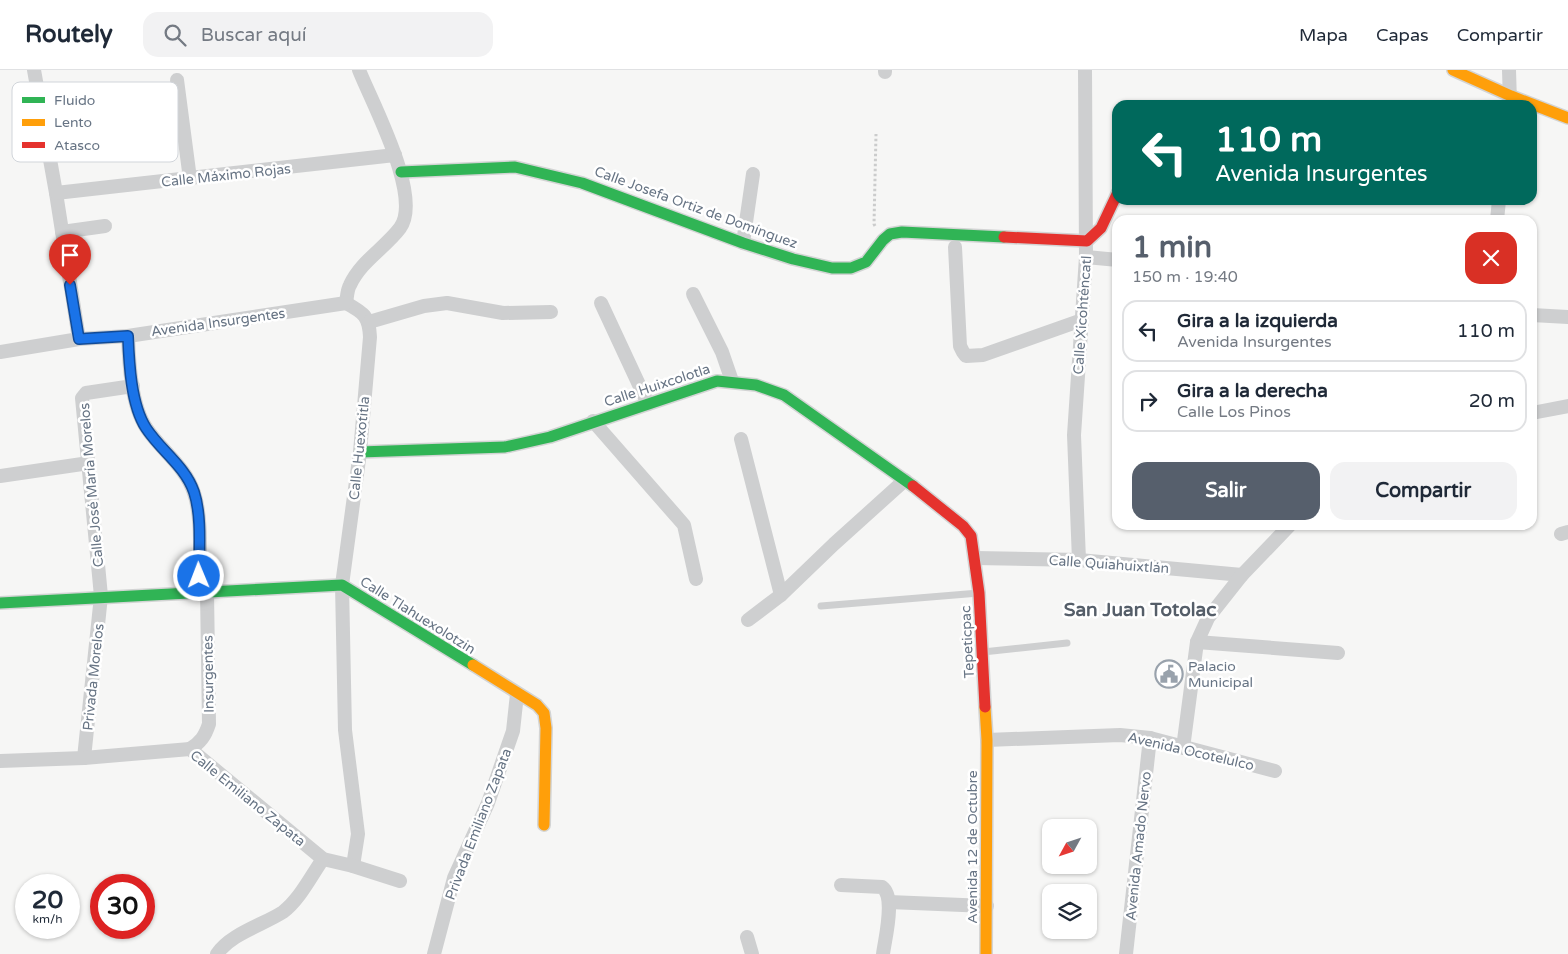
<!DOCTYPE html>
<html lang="es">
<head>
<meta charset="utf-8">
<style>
  :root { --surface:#fff; --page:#f2f2f3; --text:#1f2937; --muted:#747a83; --line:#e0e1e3; --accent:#565f6c }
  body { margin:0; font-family:"Varela Round",sans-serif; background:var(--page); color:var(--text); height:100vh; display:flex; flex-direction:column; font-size:19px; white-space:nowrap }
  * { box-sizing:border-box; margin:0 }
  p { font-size:16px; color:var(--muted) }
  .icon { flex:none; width:28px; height:28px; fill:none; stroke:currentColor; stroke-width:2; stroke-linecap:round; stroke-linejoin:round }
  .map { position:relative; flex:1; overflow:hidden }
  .sheet { position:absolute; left:1112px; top:145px; width:425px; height:315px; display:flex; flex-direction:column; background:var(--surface); border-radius:15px; box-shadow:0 1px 4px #0004 }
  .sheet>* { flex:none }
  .top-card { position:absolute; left:1112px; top:30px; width:425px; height:105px; border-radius:15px; box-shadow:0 1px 4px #0004; background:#00695c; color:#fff; overflow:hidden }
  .needle { width:32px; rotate:230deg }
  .buttons { position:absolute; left:1042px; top:749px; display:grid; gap:10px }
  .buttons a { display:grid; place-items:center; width:55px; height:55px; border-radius:10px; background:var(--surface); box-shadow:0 1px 4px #0004; font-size:25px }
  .speed { position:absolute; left:15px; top:804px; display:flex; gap:10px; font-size:25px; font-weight:700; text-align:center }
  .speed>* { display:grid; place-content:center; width:65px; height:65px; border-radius:50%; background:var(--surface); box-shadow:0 1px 4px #0004; line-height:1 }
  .speed small { font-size:12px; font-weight:400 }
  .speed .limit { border:8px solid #d22; background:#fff; color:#111 }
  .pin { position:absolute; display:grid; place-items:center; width:42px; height:42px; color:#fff; margin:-51px -21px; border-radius:50% 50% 50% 0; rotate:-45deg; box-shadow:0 0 5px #0007 }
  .pin .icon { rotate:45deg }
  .me { position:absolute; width:55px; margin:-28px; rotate:359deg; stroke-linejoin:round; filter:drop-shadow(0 0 4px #0008) }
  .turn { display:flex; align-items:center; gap:18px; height:105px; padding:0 20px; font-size:22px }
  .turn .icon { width:65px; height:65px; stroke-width:2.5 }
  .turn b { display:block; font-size:35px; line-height:42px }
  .round { display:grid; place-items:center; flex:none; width:52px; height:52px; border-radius:15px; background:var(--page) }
  .head { display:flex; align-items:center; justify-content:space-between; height:85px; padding:0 20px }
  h1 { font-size:30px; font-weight:800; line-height:38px; color:var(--accent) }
  .button { display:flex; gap:10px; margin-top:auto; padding:10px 20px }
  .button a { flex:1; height:58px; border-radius:15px; background:var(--accent); color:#fff; font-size:20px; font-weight:800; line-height:58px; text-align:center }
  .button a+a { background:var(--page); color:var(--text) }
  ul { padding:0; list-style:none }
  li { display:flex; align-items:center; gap:15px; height:62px; margin:0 10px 8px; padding:0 10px; border:2px solid var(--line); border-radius:15px }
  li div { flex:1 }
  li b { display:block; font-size:19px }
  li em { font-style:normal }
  header { display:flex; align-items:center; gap:30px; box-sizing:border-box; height:70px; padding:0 25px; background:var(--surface); border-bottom:1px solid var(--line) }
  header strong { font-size:24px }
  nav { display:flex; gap:28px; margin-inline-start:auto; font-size:18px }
  .search { width:350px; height:45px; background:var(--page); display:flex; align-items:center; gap:12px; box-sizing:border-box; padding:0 18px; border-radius:15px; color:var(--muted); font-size:19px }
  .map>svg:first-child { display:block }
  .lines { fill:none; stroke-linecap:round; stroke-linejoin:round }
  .fast-casing { stroke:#d3d4d4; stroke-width:14 }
  .slow-casing { stroke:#d3d4d4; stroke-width:14 }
  .jam-casing { stroke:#d3d4d4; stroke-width:14 }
  .path { stroke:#cbcccc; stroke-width:3; stroke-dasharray:2.5 2.5; stroke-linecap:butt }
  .lane { stroke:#cecfd0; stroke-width:7 }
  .street { stroke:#cecfd0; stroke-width:14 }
  .fast { stroke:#30b455; stroke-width:11 }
  .slow { stroke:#ff9f0a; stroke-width:11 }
  .jam { stroke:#e5322d; stroke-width:11 }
  .route-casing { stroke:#114b97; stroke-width:12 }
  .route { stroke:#1a73e8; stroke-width:9 }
  .labels { text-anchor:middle; stroke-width:5; stroke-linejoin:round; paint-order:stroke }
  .street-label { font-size:14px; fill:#677484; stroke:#fff }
  .poi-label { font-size:14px; fill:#677484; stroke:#fff; text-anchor:start }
  .district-label { font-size:19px; font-weight:bold; fill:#555e69; stroke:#fff }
  .key { fill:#fff; stroke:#d1d5da; stroke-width:1 }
  .key-label { font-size:14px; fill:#677484 }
</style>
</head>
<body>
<header>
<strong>Routely</strong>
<div class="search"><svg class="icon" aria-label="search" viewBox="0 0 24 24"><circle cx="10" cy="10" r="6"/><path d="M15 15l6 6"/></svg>Buscar aquí</div>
<nav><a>Mapa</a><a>Capas</a><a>Compartir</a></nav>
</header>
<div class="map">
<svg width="1568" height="884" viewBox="0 0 1568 884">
  <rect width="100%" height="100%" fill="#f6f6f5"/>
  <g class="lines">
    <!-- fast casing -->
    <g class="fast-casing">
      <g id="fast">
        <polyline points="401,102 515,97 582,113 743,173 793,189 832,198 851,198 866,192 883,170 890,164 902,162 1004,167"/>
        <polyline points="360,382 505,377 550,367 717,311 756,315 784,325 913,416"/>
        <polyline points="0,533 342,515 473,595"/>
      </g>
    </g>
    <!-- slow casing -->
    <g class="slow-casing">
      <g id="slow">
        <polyline points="1453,0 1511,26 1568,48"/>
        <polyline points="473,595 537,635 544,643 546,658 544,755"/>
        <polyline points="985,637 987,670 986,884"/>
      </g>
    </g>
    <!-- jam casing -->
    <g class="jam-casing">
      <g id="jam">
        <polyline points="1004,167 1087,171 1101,158 1118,122"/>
        <polyline points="913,416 963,456 971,466 979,523 985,637"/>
      </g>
    </g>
    <!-- path -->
    <polyline class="path" points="875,156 874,154 876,64"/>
    <!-- lane -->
    <g class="lane">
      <polyline points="821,536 979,523"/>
      <polyline points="983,582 1067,573"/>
    </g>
    <!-- street -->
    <g class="street">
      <polyline points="34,0 56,123 79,269"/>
      <polyline points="885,0 885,2"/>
      <polyline points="1509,0 1510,32"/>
      <polyline points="177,10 190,109"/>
      <polyline points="56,123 395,85"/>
      <polyline points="1497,150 1499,130"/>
      <polyline points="62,162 105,156"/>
      <polyline points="743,173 753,104"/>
      <polyline points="955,177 960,276 963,282 966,286 983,285 1082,250"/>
      <polyline points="1086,187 1118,190"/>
      <polyline points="693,224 722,282 732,311"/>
      <path d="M346 233C364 243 369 246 370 267L360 382 342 515 345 660 358 764 353 796"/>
      <path d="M346 233C347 228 347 220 350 215 361 191 385 178 400 158 423 127 372 33 359 0"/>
      <polyline points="601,233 648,334"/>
      <polyline points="1532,245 1568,247"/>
      <polyline points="369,252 424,236 447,233 503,243 551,242"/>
      <path d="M128 266C129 293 131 336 147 359 162 381 186 397 194 423 203 449 199 494 200 522"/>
      <polyline points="0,282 79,269 128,266 346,233"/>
      <polyline points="1532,343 1568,336"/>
      <polyline points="593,351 684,455 696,509"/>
      <polyline points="741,369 781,525"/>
      <polyline points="0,406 89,393"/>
      <polyline points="1561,464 1568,462"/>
      <polyline points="975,488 1079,490 1242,505"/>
      <polyline points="1079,490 1074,365 1086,187 1085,0"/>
      <polyline points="748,550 781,525 834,474 905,410"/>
      <polyline points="1197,572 1338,583"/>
      <polyline points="987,670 1120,665 1150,668 1275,701"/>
      <polyline points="1183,678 1197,572 1208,548 1242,505 1290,455"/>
      <path d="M190 679C201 672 205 666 209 654L207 522"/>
      <polyline points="84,688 101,526 82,328 86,323 133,316"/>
      <polyline points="0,691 84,688 190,679 323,789 353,796 400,811"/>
      <path d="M841 815 882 817C896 827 885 868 883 884"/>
      <polyline points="889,832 987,836"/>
      <polyline points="747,867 752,884"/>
      <path d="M217 884C230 864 263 855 283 842 300 829 311 806 323 789"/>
      <polyline points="434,884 454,808 488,733 513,661 517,624"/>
      <polyline points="1126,884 1150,668"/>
    </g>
    <!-- fast -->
    <use href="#fast" class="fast"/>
    <!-- slow -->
    <use href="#slow" class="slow"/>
    <!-- jam -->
    <use href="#jam" class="jam"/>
  </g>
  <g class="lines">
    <!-- route casing -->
    <g class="route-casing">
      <path id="route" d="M70 215 79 269 128 266C129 293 131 335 146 358 161 381 185 396 194 422 202 446 199 480 199 506"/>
    </g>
    <!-- route -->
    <use href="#route" class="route"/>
  </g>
  <!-- icons -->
  <defs>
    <g id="civic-ring" transform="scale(1.4375)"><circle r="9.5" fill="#fff" stroke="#99a2ac" stroke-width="1.5"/><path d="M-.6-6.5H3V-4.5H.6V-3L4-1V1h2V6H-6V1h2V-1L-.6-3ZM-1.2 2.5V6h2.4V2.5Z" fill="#99a2ac"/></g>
  </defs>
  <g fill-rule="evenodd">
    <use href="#civic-ring" x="1169" y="604"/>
  </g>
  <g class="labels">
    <!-- street labels -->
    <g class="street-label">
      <text transform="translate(226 105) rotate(-6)" y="5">Calle Máximo Rojas</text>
      <text transform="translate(696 137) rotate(20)" y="5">Calle Josefa Ortiz de Domínguez</text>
      <text transform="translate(1082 245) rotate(-86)" y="5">Calle Xicohténcatl</text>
      <text transform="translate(218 252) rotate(-8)" y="5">Avenida Insurgentes</text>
      <text transform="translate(657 315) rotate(-18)" y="5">Calle Huixcolotla</text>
      <text transform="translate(359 378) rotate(-84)" y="5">Calle Huexotitla</text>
      <text transform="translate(91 415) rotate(-95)" y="5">Calle José María Morelos</text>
      <text transform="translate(1109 494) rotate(4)" y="5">Calle Quiahuixtlán</text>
      <text transform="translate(418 545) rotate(32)" y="5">Calle Tlahuexolotzin</text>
      <text transform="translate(967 572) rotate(-93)" y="5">Tepeticpac</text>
      <text transform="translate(208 604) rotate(-91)" y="5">Insurgentes</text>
      <text transform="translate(93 607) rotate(-84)" y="5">Privada Morelos</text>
      <text transform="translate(1191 681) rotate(13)" y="5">Avenida Ocotelulco</text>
      <text transform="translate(248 728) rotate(39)" y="5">Calle Emiliano Zapata</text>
      <text transform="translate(478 754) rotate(-69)" y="5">Privada Emiliano Zapata</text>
      <text transform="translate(1138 776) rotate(-84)" y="5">Avenida Amado Nervo</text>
      <text transform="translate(972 777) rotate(-90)" y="5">Avenida 12 de Octubre</text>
    </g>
    <!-- poi labels -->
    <g class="poi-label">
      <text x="1188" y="601">Palacio<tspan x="1188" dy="16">Municipal</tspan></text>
    </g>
    <!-- district labels -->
    <g class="district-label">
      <text x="1140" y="546">San Juan Totolac</text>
    </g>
  </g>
  <!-- legend -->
  <rect x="12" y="12" width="166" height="80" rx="8" class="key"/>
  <rect x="22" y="27" width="23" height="6" fill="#30b455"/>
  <rect x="22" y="49" width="23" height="7" fill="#ff9f0a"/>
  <rect x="22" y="72" width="23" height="6" fill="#e5322d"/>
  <g class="key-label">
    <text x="54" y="35">Fluido</text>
    <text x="54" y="57">Lento</text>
    <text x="54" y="80">Atasco</text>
  </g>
</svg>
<div class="buttons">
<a><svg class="needle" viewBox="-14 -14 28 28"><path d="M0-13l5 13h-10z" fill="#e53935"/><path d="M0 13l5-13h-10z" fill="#747a83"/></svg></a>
<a><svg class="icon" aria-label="layers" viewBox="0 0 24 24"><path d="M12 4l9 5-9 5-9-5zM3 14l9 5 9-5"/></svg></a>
</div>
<div class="speed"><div>20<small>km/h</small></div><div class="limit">30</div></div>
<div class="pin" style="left:70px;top:215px;background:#d93025"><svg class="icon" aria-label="arrive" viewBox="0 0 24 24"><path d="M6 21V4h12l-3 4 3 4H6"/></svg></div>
<svg class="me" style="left:199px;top:506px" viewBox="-20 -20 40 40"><circle r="17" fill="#1a73e8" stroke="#fff" stroke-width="3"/><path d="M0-11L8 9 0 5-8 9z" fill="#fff"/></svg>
<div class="top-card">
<div class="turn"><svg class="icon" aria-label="left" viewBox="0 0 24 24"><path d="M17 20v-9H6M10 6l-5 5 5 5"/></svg><div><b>110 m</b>Avenida Insurgentes</div></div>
</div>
<section class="sheet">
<div class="head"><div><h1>1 min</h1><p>150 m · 19:40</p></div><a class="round" style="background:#d93025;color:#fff"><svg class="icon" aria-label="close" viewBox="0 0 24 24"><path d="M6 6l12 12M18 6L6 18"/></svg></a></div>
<ul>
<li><svg class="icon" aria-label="left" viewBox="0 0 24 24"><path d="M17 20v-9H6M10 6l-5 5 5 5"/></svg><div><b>Gira a la izquierda</b><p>Avenida Insurgentes</p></div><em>110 m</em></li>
<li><svg class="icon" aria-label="right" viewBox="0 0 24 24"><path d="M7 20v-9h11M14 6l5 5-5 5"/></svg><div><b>Gira a la derecha</b><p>Calle Los Pinos</p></div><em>20 m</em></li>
</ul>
<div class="button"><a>Salir</a><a>Compartir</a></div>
</section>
</div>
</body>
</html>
